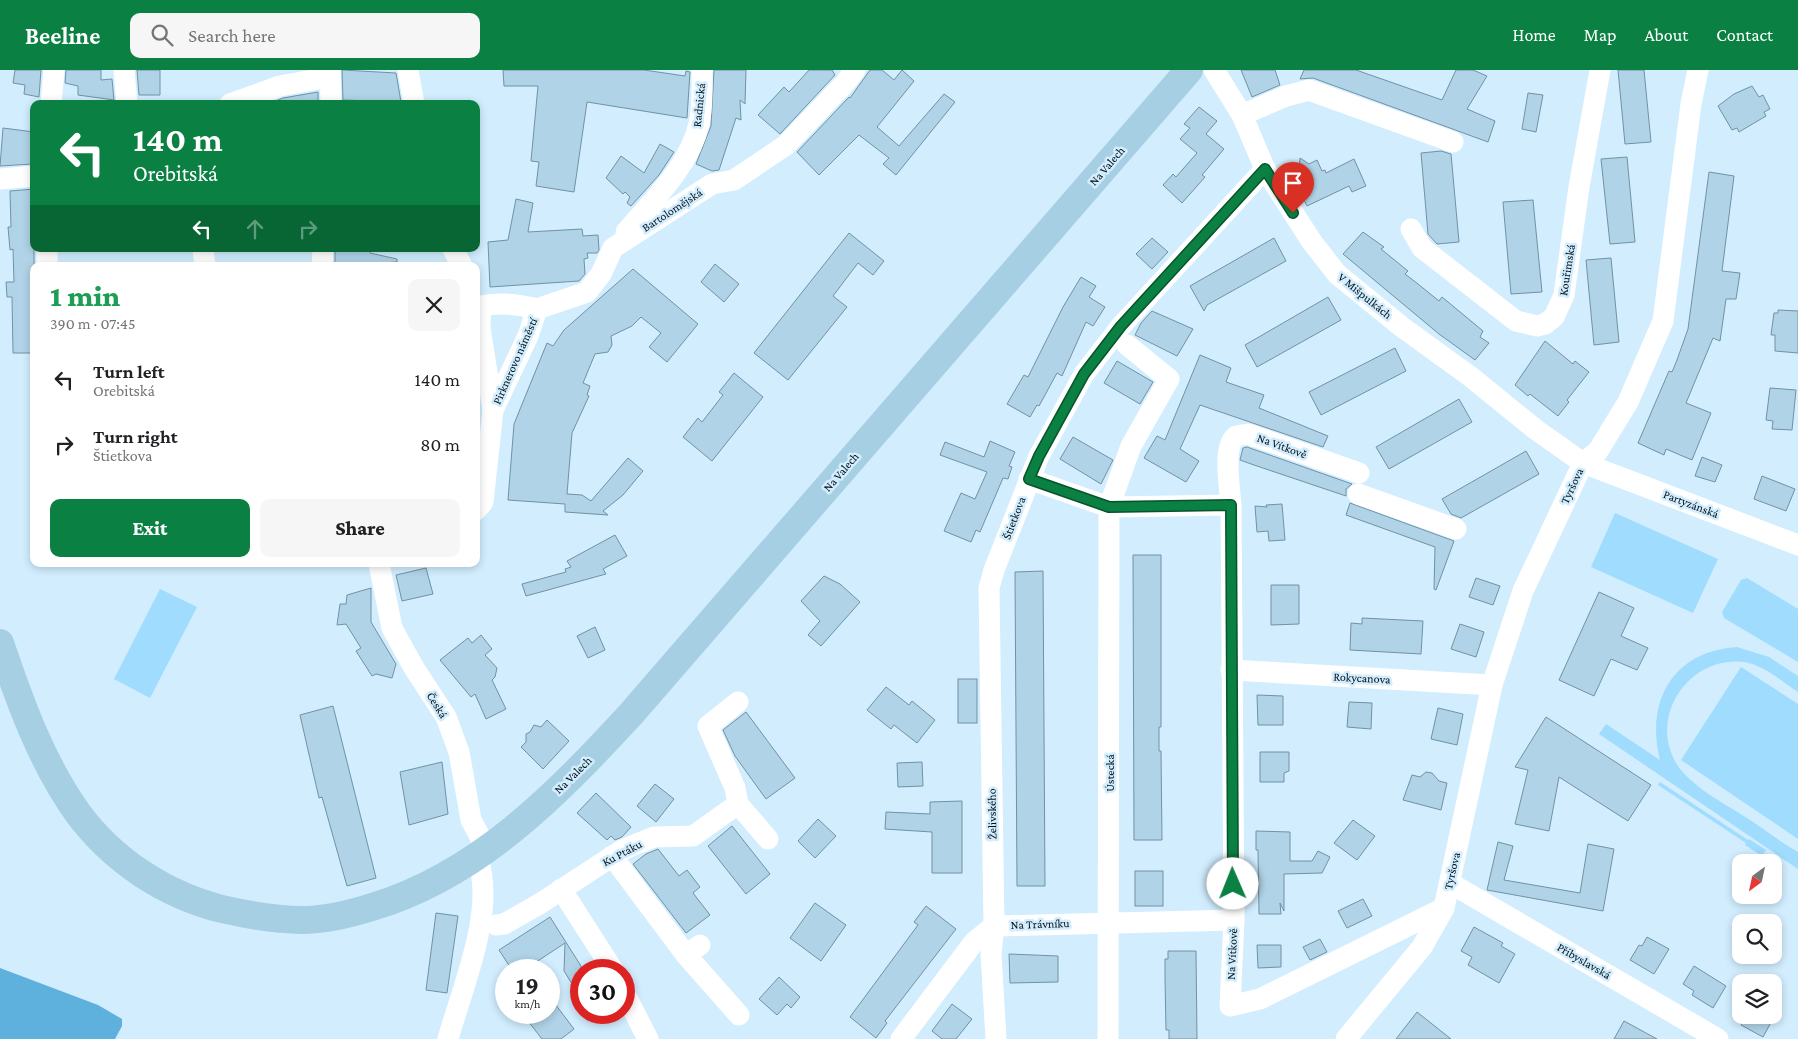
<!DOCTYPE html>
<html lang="en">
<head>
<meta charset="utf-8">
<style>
  :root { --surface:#fff; --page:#f6f6f6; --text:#202124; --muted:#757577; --accent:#0b8043 }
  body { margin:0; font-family:"Crimson Pro",serif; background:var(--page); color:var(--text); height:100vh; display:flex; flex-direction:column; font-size:19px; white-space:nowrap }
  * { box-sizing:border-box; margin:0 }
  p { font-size:16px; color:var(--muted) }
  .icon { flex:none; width:28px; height:28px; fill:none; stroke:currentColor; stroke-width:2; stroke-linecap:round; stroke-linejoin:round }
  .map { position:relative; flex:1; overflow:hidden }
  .drawer { position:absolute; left:30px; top:192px; width:450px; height:305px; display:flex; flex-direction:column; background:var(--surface); border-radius:10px; box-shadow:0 2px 8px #0003 }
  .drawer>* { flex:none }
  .guide { position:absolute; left:30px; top:30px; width:450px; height:152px; border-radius:10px; box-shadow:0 2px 8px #0003; background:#0b8043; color:#fff; overflow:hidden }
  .needle { width:32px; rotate:213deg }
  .controls { position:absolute; left:1732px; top:784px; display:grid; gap:10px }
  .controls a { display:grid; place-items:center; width:50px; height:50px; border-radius:10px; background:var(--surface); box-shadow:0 2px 8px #0003; font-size:25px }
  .speed { position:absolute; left:495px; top:889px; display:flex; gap:10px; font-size:25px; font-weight:700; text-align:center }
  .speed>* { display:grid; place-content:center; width:65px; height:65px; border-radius:50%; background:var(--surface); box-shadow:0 2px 8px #0003; line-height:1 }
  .speed small { font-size:12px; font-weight:400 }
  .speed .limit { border:8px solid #d22; background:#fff; color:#111 }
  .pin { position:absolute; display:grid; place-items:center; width:42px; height:42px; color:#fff; margin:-51px -21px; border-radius:50% 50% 50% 0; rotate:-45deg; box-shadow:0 0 5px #0007 }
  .pin .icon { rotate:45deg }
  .me { position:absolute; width:55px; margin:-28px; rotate:359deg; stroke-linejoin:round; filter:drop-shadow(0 0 4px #0008) }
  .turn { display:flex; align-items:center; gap:18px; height:105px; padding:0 20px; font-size:22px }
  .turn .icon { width:65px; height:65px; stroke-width:2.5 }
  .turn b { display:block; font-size:35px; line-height:42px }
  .lanes { display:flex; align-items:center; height:48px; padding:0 20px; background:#0003; justify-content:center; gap:25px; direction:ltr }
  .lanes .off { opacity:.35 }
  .round { display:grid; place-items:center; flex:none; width:52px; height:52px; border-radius:10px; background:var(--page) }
  .head { display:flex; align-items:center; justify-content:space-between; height:85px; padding:0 20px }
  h1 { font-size:30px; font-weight:800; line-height:38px; color:#1e9e55 }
  .button { display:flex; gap:10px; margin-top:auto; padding:10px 20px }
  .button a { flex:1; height:58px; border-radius:10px; background:var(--accent); color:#fff; font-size:20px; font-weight:800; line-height:58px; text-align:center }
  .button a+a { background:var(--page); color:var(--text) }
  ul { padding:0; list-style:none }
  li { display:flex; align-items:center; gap:15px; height:65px; padding:0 20px }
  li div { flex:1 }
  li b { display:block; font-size:19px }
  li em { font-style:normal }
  header { display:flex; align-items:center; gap:30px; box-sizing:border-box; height:70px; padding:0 25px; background:var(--accent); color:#fff }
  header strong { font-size:24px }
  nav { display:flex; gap:28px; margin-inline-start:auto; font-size:18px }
  .search { width:350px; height:45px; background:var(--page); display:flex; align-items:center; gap:12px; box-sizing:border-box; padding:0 18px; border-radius:10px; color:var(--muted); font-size:19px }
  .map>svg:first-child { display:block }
  .green { fill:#a0dcfd }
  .forest { fill:#5db1dc }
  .building { fill:#b0d3e7; stroke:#7092a5 }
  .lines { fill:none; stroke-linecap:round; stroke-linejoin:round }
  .minor { stroke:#fff; stroke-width:21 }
  .major { stroke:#a6cfe3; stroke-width:28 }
  .route-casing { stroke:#07532c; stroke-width:12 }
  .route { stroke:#0b8043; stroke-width:9 }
  .labels { text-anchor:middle; stroke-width:5; stroke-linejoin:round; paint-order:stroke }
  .street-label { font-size:12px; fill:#051118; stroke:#d1edfe }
</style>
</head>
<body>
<header>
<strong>Beeline</strong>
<div class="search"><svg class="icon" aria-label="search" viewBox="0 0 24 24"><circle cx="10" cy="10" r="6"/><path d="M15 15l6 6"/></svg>Search here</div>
<nav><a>Home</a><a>Map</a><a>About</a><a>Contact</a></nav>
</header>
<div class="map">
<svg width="1798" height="969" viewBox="0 0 1798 969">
  <rect width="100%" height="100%" fill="#d1edfe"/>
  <!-- green -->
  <g class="green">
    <polygon points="1615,443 1718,489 1693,543 1591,497"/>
    <polygon points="1747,508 1798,539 1798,592 1724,548 1722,542 1741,510"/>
    <polygon points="160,519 197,537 150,628 114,609"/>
    <path d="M1737 577 1769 587 1798 606V622C1783 612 1767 598 1749 593 1694 581 1647 643 1676 693 1691 717 1724 733 1747 748 1764 759 1780 772 1798 782V799L1599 664 1606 654 1660 690C1645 631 1673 581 1737 577Z"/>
    <polygon points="1741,597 1798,634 1798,769 1681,690"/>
    <polygon points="1660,712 1748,770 1749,769 1766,780 1762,786 1745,775 1746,773 1658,715"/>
  </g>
  <!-- forest -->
  <polygon class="forest" points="0,898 98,935 122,949 122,956 115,969 0,969"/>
  <!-- building -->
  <g class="building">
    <polygon points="15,0 41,0 39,27 24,24 25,15 13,13"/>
    <polygon points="66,0 101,0 101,10 112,9 114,30 78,25 78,16 65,13"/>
    <polygon points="137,0 160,0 160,25 139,25"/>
    <polygon points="342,0 396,3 401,32 343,30"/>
    <polygon points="503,0 644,0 685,6 686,1 690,2 687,48 587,32 574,122 536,116 539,92 531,91 538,16 504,16"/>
    <polygon points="714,0 746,0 745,34 740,30 741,50 736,48 719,100 712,101 696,94 711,56"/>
    <polygon points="809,0 832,0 835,5 780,64 758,45 784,17 789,22"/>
    <polygon points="870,0 882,0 894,10 902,0 914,11 877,57 899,76 944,24 955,32 896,105 883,94 889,88 859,65 819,105 797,82 849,27 850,28"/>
    <polygon points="1241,0 1275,0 1280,15 1252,27"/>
    <polygon points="1304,0 1356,0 1442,30 1456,0 1473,0 1487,6 1467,39 1495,51 1488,72 1313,8 1300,9"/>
    <polygon points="1618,0 1644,0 1651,72 1625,74"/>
    <polygon points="1752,16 1759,27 1763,25 1770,39 1764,42 1766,46 1739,62 1737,58 1732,60 1718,36 1734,24"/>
    <polygon points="318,22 318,34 268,34 283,28"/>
    <polygon points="1528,23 1543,25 1536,62 1522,59"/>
    <polygon points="1199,37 1217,51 1206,64 1224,79 1202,105 1205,107 1182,133 1163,115 1173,104 1176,107 1197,83 1180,69 1190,58 1184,54"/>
    <polygon points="3,58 34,62 32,94 0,96"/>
    <polygon points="660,74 674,82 659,105 631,136 627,133 630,127 625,122 623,124 606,108 621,86 644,103"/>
    <polygon points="1441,81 1451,84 1459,172 1437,174 1428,164 1421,83"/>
    <polygon points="1627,87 1635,172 1610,174 1601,89"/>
    <polygon points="1300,88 1309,94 1317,90 1322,101 1325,100 1326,103 1354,89 1366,116 1352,122 1349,116 1307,136 1291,103 1299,99"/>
    <polygon points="1709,102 1734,106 1722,201 1740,203 1736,229 1726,229 1720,271 1713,268 1686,333 1711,343 1692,390 1666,379 1664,385 1638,373 1669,301 1672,302 1677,290 1688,259"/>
    <polygon points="34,119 34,283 13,283 12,227 7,227 6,212 14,212 13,179 10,180 8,157 11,157 10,121"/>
    <polygon points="516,129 533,133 528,162 582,159 583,166 598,165 599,180 597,183 587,183 588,188 584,189 585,204 579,211 490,217 488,172 508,170"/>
    <polygon points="1533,130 1542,222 1511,224 1503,132"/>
    <polygon points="1363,162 1384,177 1381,179 1408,201 1405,204 1418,214 1439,231 1442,227 1483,261 1480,267 1489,273 1475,290 1439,264 1343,184"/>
    <polygon points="849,163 884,191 873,205 858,193 833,226 847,237 788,310 754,283"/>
    <polygon points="1152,168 1168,182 1152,199 1136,184"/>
    <polygon points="1274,168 1286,191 1207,235 1204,241 1190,216"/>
    <polygon points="335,179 371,179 370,183 397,189 397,192 368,194 368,196 335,196"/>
    <polygon points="1611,188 1619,272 1594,275 1586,190"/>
    <polygon points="715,194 739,214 724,232 701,212"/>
    <polygon points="633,199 698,254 667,292 649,277 661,263 641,247 632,256 611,266 612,275 608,282 595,284 583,313 590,316 587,325 589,326 572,363 567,424 582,425 591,431 628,388 643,401 623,425 603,441 608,445 565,442 565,434 508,430 514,354 547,273 553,276 564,260"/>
    <polygon points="1081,207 1096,216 1089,227 1105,237 1093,256 1086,252 1062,306 1057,303 1039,336 1037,335 1030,347 1007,334 1024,305 1028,307 1063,237"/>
    <polygon points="1328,227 1341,250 1257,297 1245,275"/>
    <polygon points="1778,240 1798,241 1798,283 1775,281 1775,265 1771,265 1774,243 1778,243"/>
    <polygon points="1152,241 1193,259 1177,286 1135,265 1141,253"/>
    <polygon points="1545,271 1573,294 1575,291 1589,302 1567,330 1569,332 1558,346 1530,324 1528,326 1515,315"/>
    <polygon points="1395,278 1406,301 1321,345 1309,322"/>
    <polygon points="1200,285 1231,298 1226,312 1264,325 1259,338 1328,366 1323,377 1200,335 1180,379 1199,391 1186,412 1144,388 1157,366 1165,370"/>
    <polygon points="1117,291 1153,312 1140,334 1104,313"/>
    <polygon points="734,303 763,327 712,391 683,367 698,348 702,352 723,325 719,322"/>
    <polygon points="1770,318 1796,320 1792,360 1772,359 1773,351 1766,350"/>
    <polygon points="1459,329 1472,352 1389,399 1376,377"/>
    <polygon points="1073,367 1113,390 1101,414 1060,389"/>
    <polygon points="990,371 1015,382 1009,396 1012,397 1008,409 1003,408 980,462 976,460 971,472 944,461 961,423 975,429 987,402 940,385 945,372 984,387"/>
    <polygon points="1247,377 1352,414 1346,419 1346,426 1254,395 1240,390 1243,378"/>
    <polygon points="1526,381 1539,404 1461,448 1451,444 1442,429"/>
    <polygon points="1702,387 1722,395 1715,412 1695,406"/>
    <polygon points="1762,406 1795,419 1786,441 1754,429"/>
    <polygon points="1350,433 1454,471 1436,520 1434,519 1435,477 1346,445"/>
    <polygon points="1282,434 1285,470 1269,471 1268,461 1257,462 1255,436 1267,437 1266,435"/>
    <polygon points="615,465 627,486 603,499 606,504 526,526 522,514 566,502 565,499 571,497 567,491"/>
    <polygon points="1133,485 1161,485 1161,657 1159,657 1159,681 1161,681 1162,770 1134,770"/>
    <polygon points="426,498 433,524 402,531 396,505"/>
    <polygon points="1043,501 1045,816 1017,816 1015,502"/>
    <polygon points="824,506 840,514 860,532 821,576 808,565 820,551 801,531"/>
    <polygon points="1476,508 1500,516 1493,535 1469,527"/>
    <polygon points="1271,515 1299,515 1299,554 1271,555"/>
    <polygon points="371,518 371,552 396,594 392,608 376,604 372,606 356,581 361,578 346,554 337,555 340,534 346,534 347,525"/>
    <polygon points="1599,522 1634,538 1621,566 1648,578 1637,600 1611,589 1594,626 1559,610"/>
    <polygon points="1362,548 1423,551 1421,584 1350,580 1351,553 1362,554"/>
    <polygon points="1460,554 1484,562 1476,587 1451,579"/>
    <polygon points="595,557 605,580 588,588 577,566"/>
    <polygon points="481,565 492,579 485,585 497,598 495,607 492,610 506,639 486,649 475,624 471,627 440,590 468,568 472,573"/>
    <rect x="958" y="609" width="19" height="44"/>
    <polygon points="886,617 909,635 912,631 935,650 917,673 894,655 891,659 867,640"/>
    <polygon points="1257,625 1283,626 1283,655 1258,655"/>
    <polygon points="1349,632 1372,633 1371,659 1347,657"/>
    <polygon points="333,636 376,808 347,816 322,727 319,728 300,645"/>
    <polygon points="1438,638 1463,644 1457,675 1431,669"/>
    <polygon points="746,642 795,708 766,729 735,686 723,660"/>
    <polygon points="1546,647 1651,715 1628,751 1559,707 1549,761 1515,754 1528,700 1515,697"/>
    <polygon points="547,650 569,671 543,699 521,677 526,672 526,664 530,662 534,655 541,657"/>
    <polygon points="1260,682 1289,682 1289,701 1284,703 1284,712 1260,712"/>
    <polygon points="442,692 448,744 409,755 400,702"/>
    <polygon points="922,692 923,716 898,717 897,693"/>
    <polygon points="1426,702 1432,703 1439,711 1447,713 1441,740 1403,730 1412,705 1420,707"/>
    <polygon points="655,714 674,729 656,752 637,736"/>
    <polygon points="596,723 631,757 622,767 615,770 611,766 607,770 577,743"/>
    <polygon points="962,731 962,803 932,803 932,762 885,759 886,742 930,744 930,732"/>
    <polygon points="818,749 836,766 815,788 798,771"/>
    <polygon points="1353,750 1375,766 1357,790 1334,773"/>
    <polygon points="732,756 770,804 746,824 708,776"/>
    <polygon points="1256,761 1290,762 1290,791 1312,791 1318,781 1330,787 1322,803 1284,804 1284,841 1280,833 1281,844 1259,844 1258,780 1256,780"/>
    <polygon points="1498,772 1513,776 1504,810 1580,823 1588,774 1614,779 1603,841 1487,820"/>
    <polygon points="658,779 679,806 687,800 700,817 693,823 710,845 686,863 633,794 646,784"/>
    <rect x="1135" y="801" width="28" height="35"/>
    <polygon points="1363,829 1372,846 1347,858 1338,841"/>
    <polygon points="815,833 846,855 821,891 790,868"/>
    <polygon points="926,836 956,859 885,951 887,953 876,968 850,947 918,855 914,852"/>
    <polygon points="436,843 458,846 447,923 426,920"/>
    <polygon points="550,847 581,896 581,928 564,901 565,873 524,900 512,900 499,880"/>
    <polygon points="1474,857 1503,873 1501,876 1515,884 1499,913 1468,895 1472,887 1461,881"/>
    <polygon points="1647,867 1669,879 1654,904 1630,890 1639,875 1642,876"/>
    <polygon points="1320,869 1327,882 1310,890 1303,877"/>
    <polygon points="1257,875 1281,875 1281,897 1258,898"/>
    <polygon points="1168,881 1196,881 1197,969 1169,969 1169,960 1166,960 1165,908 1165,889 1168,889"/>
    <polygon points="1009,884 1058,886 1058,912 1010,913"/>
    <polygon points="1694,896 1726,916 1713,938 1692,925 1694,921 1683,914"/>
    <polygon points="779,907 800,927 791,938 787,934 777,945 759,929"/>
    <polygon points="549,926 574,959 561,969 542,969 521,942 549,942"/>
    <polygon points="952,934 972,949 956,969 942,969 932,961"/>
    <polygon points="1417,942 1451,969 1396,969"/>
    <polygon points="1747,945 1775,945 1763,967 1741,955"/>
    <polygon points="1624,951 1657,969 1614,969"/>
  </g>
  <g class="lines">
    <!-- minor -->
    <g class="minor">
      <polyline points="124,0 127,34"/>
      <polyline points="330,0 331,34"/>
      <polyline points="408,0 414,34"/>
      <polyline points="1214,0 1242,45 1265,99 1312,172 1337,204 1402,257 1471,307 1535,359 1583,393 1798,475"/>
      <polyline points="51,34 54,0"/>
      <polyline points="230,34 280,16 330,7"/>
      <polyline points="1242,45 1286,26 1309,20 1453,72"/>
      <polyline points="0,109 34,106"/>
      <polyline points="1411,159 1422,178 1516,251 1537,256 1545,254 1554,247 1564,225 1579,117 1600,0"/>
      <path d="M626 162C653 130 689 97 699 54 703 37 702 18 702 0"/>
      <polyline points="47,179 47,196"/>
      <polyline points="203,179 205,196"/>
      <polyline points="453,179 462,196"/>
      <polyline points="322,196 323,179"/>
      <polyline points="537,239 587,222 601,204 613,178 712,114 734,110 786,75 845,13 855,0"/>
      <polyline points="493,340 528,266 537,239"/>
      <path d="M1359 403 1248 364 1236 366C1222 377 1230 418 1231 435L1234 850 1230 936 1260 929 1444 838"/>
      <polyline points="1029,409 1109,437 1231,435"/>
      <polyline points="1358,424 1456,459"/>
      <path d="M476 440 483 432 493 340 480 258 481 236C501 232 518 234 537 239"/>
      <polyline points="379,494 392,558 414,598 446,647 459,682 471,750 487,780"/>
      <polyline points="1231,600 1492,615"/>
      <polyline points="738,734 768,769"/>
      <polyline points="612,786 686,885 739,945"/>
      <polyline points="1450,813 1718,969"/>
      <polyline points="561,819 613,900"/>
      <polyline points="496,855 504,854 541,833 622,780 654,767 693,766 738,734 735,718 708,656 738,632"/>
      <polyline points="686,885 700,875"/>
      <polyline points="624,922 648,969"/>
      <path d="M448 969C462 918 497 838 477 787"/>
      <polyline points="901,969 974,872 994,856 1234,850"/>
      <polyline points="996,969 991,884 994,856 989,518 994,500 1039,386 1084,304 1121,256 1265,99"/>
      <polyline points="1108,969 1109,437 1131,376 1169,309 1127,275"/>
      <polyline points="1346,969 1422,877 1444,838 1492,615 1523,521 1583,393 1598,381 1628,332 1663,251 1691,34 1698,0"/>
    </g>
    <!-- major -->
    <path class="major" d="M0 573C20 632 41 691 77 742 112 790 165 825 222 839 248 845 275 850 302 850 326 850 350 844 372 837 479 805 557 724 631 644L1189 0"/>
  </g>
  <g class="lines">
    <!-- route casing -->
    <g class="route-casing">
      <polyline id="route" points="1233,814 1231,435 1109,437 1029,409 1039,386 1084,304 1121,256 1265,99 1293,143"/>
    </g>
    <!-- route -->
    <use href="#route" class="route"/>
  </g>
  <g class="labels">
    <!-- street labels -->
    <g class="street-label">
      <text transform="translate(699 35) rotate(-84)" y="4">Radnická</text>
      <text transform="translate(1107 96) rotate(-49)" y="4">Na Valech</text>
      <text transform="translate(672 140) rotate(-33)" y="4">Bartolomějská</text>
      <text transform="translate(1567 200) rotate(-81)" y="4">Kouřimská</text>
      <text transform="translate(1365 226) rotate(39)" y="4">V Mišpulkách</text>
      <text transform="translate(515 291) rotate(-66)" y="4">Pirknerovo náměstí</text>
      <text transform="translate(1282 376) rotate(20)" y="4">Na Vítkově</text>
      <text transform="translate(841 402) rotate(-49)" y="4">Na Valech</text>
      <text transform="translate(1572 416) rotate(-65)" y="4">Tyršova</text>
      <text transform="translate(1691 434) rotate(21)" y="4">Partyzánská</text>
      <text transform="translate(1014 448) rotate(-69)" y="4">Štietkova</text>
      <text transform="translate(1362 608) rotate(3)" y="4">Rokycanova</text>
      <text transform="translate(437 635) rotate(58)" y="4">Česká</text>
      <text transform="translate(1110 703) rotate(-90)" y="4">Ústecká</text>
      <text transform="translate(573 705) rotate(-45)" y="4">Na Valech</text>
      <text transform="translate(992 744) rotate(-91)" y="4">Želivského</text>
      <text transform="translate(622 783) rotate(-28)" y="4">Ku Ptáku</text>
      <text transform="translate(1452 801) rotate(-77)" y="4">Tyršova</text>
      <text transform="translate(1040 854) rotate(-2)" y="4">Na Trávníku</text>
      <text transform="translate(1232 884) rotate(-87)" y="4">Na Vítkově</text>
      <text transform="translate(1584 891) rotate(30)" y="4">Přibyslavská</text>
    </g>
  </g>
</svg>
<div class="controls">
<a><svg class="needle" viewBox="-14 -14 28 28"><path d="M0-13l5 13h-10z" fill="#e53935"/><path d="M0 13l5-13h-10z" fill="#757577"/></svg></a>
<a><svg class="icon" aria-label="search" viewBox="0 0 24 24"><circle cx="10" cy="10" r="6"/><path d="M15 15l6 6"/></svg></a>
<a><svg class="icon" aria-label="layers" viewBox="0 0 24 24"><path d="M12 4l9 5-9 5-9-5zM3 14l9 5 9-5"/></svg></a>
</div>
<div class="speed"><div>19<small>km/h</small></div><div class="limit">30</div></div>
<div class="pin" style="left:1293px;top:143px;background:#d93025"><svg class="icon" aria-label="arrive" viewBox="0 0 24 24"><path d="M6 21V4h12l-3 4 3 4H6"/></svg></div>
<svg class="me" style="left:1233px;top:814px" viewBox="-20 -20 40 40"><circle r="19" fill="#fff"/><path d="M0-13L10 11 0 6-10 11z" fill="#0b8043"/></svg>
<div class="guide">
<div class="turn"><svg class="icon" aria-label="left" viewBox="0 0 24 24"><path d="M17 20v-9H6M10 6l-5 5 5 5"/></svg><div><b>140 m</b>Orebitská</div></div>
<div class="lanes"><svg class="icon" aria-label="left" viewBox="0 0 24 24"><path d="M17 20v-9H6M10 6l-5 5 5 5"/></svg><svg class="icon off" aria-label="ahead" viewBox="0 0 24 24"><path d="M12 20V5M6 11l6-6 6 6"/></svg><svg class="icon off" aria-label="right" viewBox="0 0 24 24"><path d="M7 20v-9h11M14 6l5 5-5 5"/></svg></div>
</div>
<section class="drawer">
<div class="head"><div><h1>1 min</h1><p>390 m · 07:45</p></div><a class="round"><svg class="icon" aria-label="close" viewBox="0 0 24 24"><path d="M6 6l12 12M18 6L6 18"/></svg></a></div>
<ul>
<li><svg class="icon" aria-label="left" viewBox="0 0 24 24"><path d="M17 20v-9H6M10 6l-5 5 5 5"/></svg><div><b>Turn left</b><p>Orebitská</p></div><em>140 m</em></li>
<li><svg class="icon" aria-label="right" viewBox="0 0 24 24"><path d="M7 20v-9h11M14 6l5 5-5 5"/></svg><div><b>Turn right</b><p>Štietkova</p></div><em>80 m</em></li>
</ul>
<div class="button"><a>Exit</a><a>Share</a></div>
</section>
</div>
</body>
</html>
